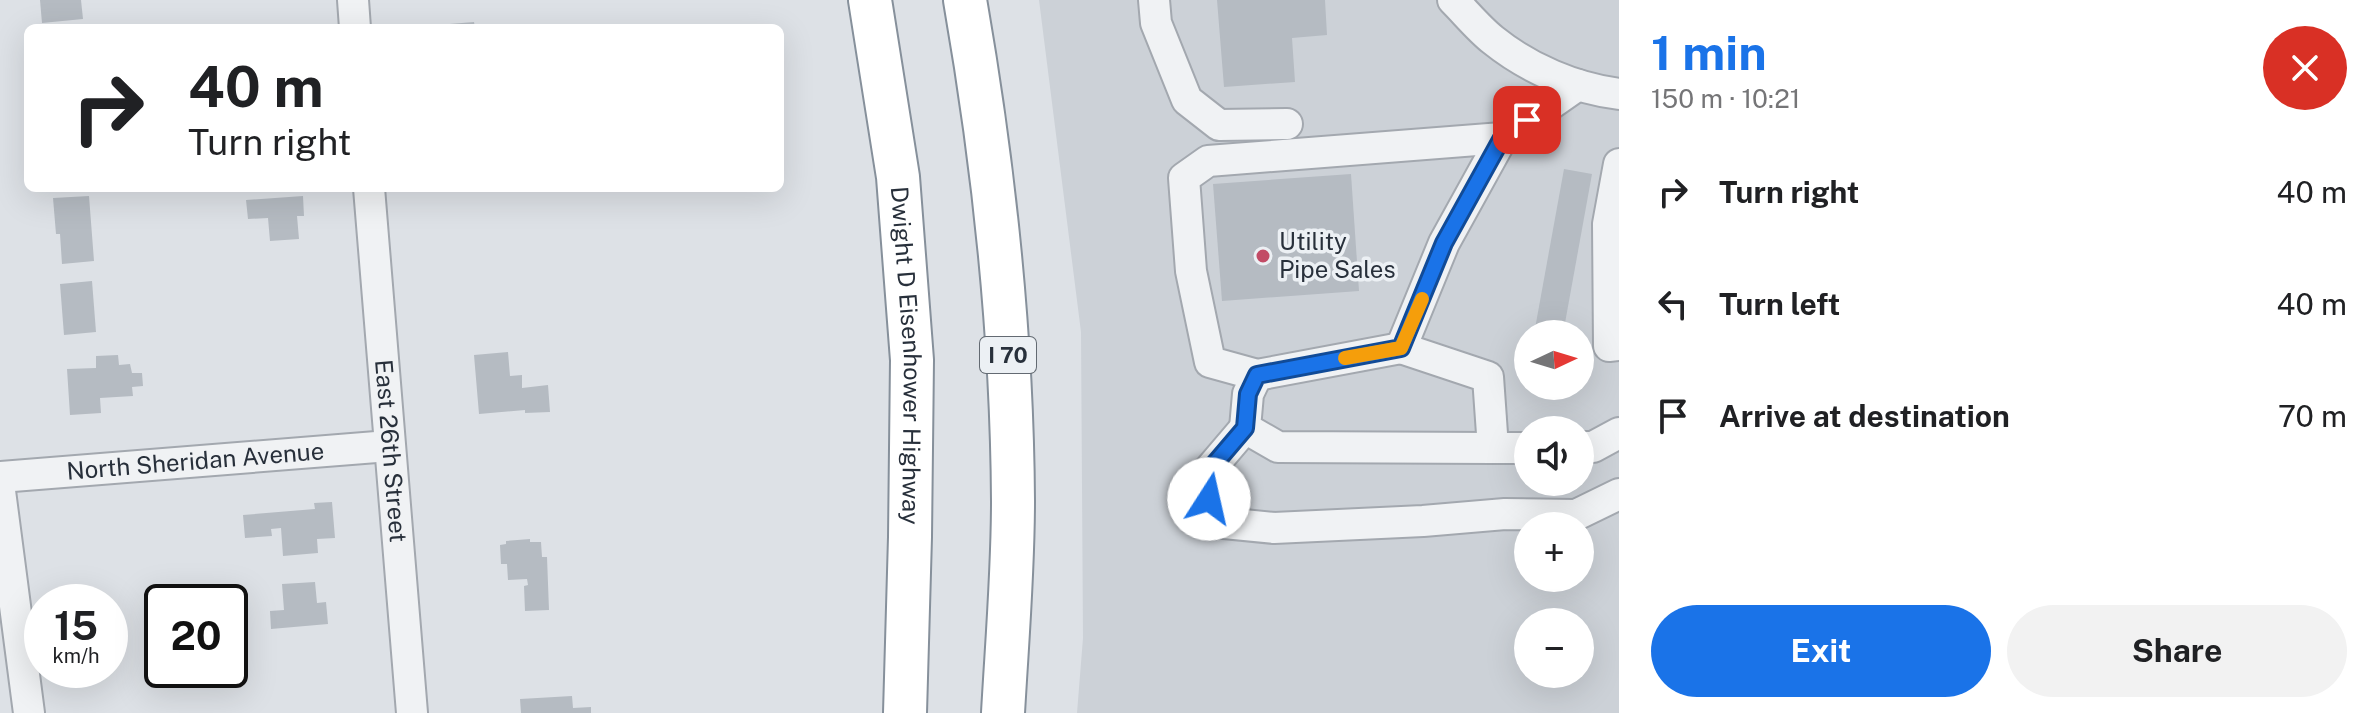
<!DOCTYPE html>
<html lang="en">
<head>
<meta charset="utf-8">
<style>
  :root { --surface:#fff; --page:#f2f2f2; --text:#202124; --muted:#757577; --accent:#1a73e8 }
  body { margin:0; font-family:"Public Sans",sans-serif; background:var(--page); color:var(--text); height:100vh; display:flex; flex-direction:column; font-size:30px; white-space:nowrap }
  * { box-sizing:border-box; margin:0 }
  p { font-size:26px; color:var(--muted) }
  .icon { flex:none; width:44px; height:44px; fill:none; stroke:currentColor; stroke-width:2; stroke-linecap:round; stroke-linejoin:round }
  .map { position:relative; flex:1; overflow:hidden }
  .details { display:flex; flex-direction:column; background:var(--surface); width:760px }
  .details>* { flex:none }
  .top-card { position:absolute; left:24px; top:24px; width:760px; height:168px; border-radius:12px; box-shadow:0 8px 32px #0002; background:#fff; color:var(--text); overflow:hidden }
  .needle { width:52px; rotate:86deg }
  .controls { position:absolute; left:1514px; top:320px; display:grid; gap:16px }
  .controls a { display:grid; place-items:center; width:80px; height:80px; border-radius:50%; background:var(--surface); box-shadow:0 8px 32px #0002; font-size:40px }
  .speed { position:absolute; left:24px; top:584px; display:flex; gap:16px; font-size:40px; font-weight:700; text-align:center }
  .speed>* { display:grid; place-content:center; width:104px; height:104px; border-radius:50%; background:var(--surface); box-shadow:0 8px 32px #0002; line-height:1 }
  .speed small { font-size:20px; font-weight:400 }
  .speed .limit { border:4px solid #111; border-radius:12px; background:#fff; color:#111 }
  .pin { position:absolute; display:grid; place-items:center; width:68px; height:68px; color:#fff; margin:-34px; border-radius:16px; box-shadow:0 4px 12px #0006 }
  .me { position:absolute; width:88px; margin:-44px; rotate:10deg; stroke-linejoin:round; filter:drop-shadow(0 0 6px #0008) }
  .turn { display:flex; align-items:center; gap:28px; height:168px; padding:0 32px; font-size:36px }
  .turn .icon { width:104px; height:104px; stroke-width:2.5 }
  .turn b { display:block; font-size:56px; line-height:68px }
  .round { display:grid; place-items:center; flex:none; width:84px; height:84px; border-radius:42px; background:var(--page) }
  .overview { display:flex; align-items:center; justify-content:space-between; height:136px; padding:0 32px }
  h1 { font-size:48px; font-weight:700; line-height:60px; color:var(--accent) }
  .primary-button { display:flex; gap:16px; margin-top:auto; padding:16px 32px }
  .primary-button a { flex:1; height:92px; border-radius:48px; background:var(--accent); color:#fff; font-size:32px; font-weight:700; line-height:92px; text-align:center }
  .primary-button a+a { background:var(--page); color:var(--text) }
  ul { padding:0; list-style:none }
  li { display:flex; align-items:center; gap:24px; height:112px; padding:0 32px }
  li div { flex:1 }
  li b { display:block; font-size:30px }
  li em { font-style:normal }
  main { display:flex; flex:1; min-height:0 }
  .map>svg:first-child { display:block }
  .built { fill:#ccd1d7; fill-rule:evenodd }
  .building { fill:#b5bbc2 }
  .lines { fill:none; stroke-linecap:round; stroke-linejoin:round }
  .minor-casing { stroke:#a3a8af; stroke-width:34 }
  .highway-casing { stroke:#86909b; stroke-width:46 }
  .minor { stroke:#f0f2f4; stroke-width:30 }
  .highway { stroke:#fff; stroke-width:42 }
  .route-casing { stroke:#114b97; stroke-width:20 }
  .route { stroke:#1a73e8; stroke-width:14 }
  .slow { stroke:#f59e0b; stroke-width:14 }
  .poi-dot { fill:#c24b66; stroke:#ecf0f4; stroke-width:3 }
  .labels { text-anchor:middle; stroke-width:7; stroke-linejoin:round; paint-order:stroke }
  .shield { fill:#ecf0f4; stroke:#636a72; stroke-width:2 }
  .shield-label { font-size:22px; font-weight:bold; fill:#28303b }
  .poi-label { font-size:24px; fill:#28303b; stroke:#ecf0f4; text-anchor:start }
  .street-label { font-size:24px; fill:#28303b; stroke:#ecf0f4 }
</style>
</head>
<body>
<main>
<div class="map">
<svg width="1619" height="713" viewBox="0 0 1619 713">
  <rect width="100%" height="100%" fill="#dde1e6"/>
  <!-- built -->
  <path class="built" d="M1039 0H1619V713H1077L1083 638 1081 332ZM1528 334H1580V386H1528ZM1528 430H1580V482H1528ZM1528 526H1580V578H1528ZM1528 622H1580V674H1528Z"/>
  <!-- building -->
  <g class="building">
    <polygon points="40,0 81,0 83,19 42,23"/>
    <polygon points="1217,0 1325,0 1327,35 1292,38 1295,82 1224,87"/>
    <polygon points="474,22 475,28 425,28 425,26"/>
    <polygon points="1564,169 1592,174 1563,334 1534,334"/>
    <polygon points="1351,174 1359,291 1222,301 1213,184"/>
    <polygon points="89,196 94,261 62,264 60,234 56,234 53,198"/>
    <polygon points="303,196 304,216 297,216 299,239 270,241 268,218 248,219 246,200"/>
    <polygon points="92,281 96,332 64,335 60,284"/>
    <polygon points="508,352 510,376 522,375 522,388 548,385 550,412 525,413 525,410 479,414 474,355"/>
    <polygon points="118,355 119,365 130,364 132,373 142,373 143,386 132,387 133,396 100,398 101,413 70,415 67,369 96,368 96,356"/>
    <polygon points="332,502 335,538 317,539 318,553 283,556 281,528 271,529 272,536 245,538 243,515 315,509 314,503"/>
    <polygon points="530,539 530,542 541,542 542,557 547,557 549,610 525,611 524,586 528,585 527,579 508,580 507,564 501,564 500,545 506,544 506,541"/>
    <polygon points="315,582 317,603 326,602 328,624 271,629 270,611 284,610 282,584"/>
    <polygon points="572,696 573,708 591,707 591,713 521,713 520,699"/>
  </g>
  <g class="lines">
    <!-- minor casing -->
    <g class="minor-casing">
      <g id="minor">
        <polyline points="353,0 355,28"/>
        <polyline points="1154,0 1156,23 1187,100 1219,125 1287,124"/>
        <path d="M1453 0C1466 13 1479 29 1493 40 1529 69 1574 88 1619 94"/>
        <polyline points="1619,164 1608,224 1609,346 1619,345"/>
        <path id="s1" d="M369 188 412 713"/>
        <polyline points="1401,348 1257,375 1210,362 1191,271 1184,178 1208,161 1502,138"/>
        <polyline points="1257,375 1248,394 1245,428 1278,447 1493,448"/>
        <polyline points="1245,428 1205,475 1214,522 1274,528 1423,521 1505,514 1576,515 1619,494"/>
        <polyline points="1580,447 1593,447 1619,433"/>
        <polyline points="1528,448 1493,448 1488,377 1401,348 1444,243 1502,138 1578,85"/>
        <path id="s2" d="M0 477 389 446"/>
        <polyline points="0,491 29,713"/>
      </g>
    </g>
    <!-- highway casing -->
    <g class="highway-casing">
      <g id="highway">
        <path id="s3" d="M870 0 898 177 912 360 910 537 905 713"/>
        <path d="M965 0C994 166 1012 332 1013 501 1013 572 1007 642 1003 713"/>
      </g>
    </g>
    <!-- minor -->
    <use href="#minor" class="minor"/>
    <!-- highway -->
    <use href="#highway" class="highway"/>
  </g>
  <g class="lines">
    <!-- route casing -->
    <g class="route-casing">
      <polyline id="route" points="1209,499 1205,475 1245,428 1248,394 1257,375 1401,348 1444,243 1502,138 1527,120"/>
    </g>
    <!-- route -->
    <use href="#route" class="route"/>
    <!-- slow -->
    <polyline class="slow" points="1345,358 1401,348 1422,299"/>
  </g>
  <!-- markers -->
  <circle class="poi-dot" cx="1263" cy="256" r="8"/>
  <g class="labels">
    <!-- shield labels -->
    <rect class="shield" x="980" y="337" width="56" height="36" rx="6"/>
    <g class="shield-label">
      <text x="1008" y="363">I 70</text>
    </g>
    <!-- poi labels -->
    <g class="poi-label">
      <text x="1279" y="250">Utility<tspan x="1279" dy="28">Pipe Sales</tspan></text>
    </g>
    <!-- street labels -->
    <g class="street-label">
      <text dy="8" stroke="none"><textPath href="#s3" startOffset="358">Dwight D Eisenhower Highway</textPath></text>
      <text dy="8" stroke="none"><textPath href="#s1" startOffset="264">East 26th Street</textPath></text>
      <text dy="8" stroke="none"><textPath href="#s2" startOffset="196">North Sheridan Avenue</textPath></text>
    </g>
  </g>
</svg>
<div class="controls">
<a><svg class="needle" viewBox="-14 -14 28 28"><path d="M0-13l5 13h-10z" fill="#e53935"/><path d="M0 13l5-13h-10z" fill="#757577"/></svg></a>
<a><svg class="icon" aria-label="sound" viewBox="0 0 24 24"><path d="M4 9h4l5-4v14l-5-4H4zM17 9q2 3 0 6"/></svg></a>
<a>+</a>
<a>−</a>
</div>
<div class="speed"><div>15<small>km/h</small></div><div class="limit">20</div></div>
<div class="pin" style="left:1527px;top:120px;background:#d93025"><svg class="icon" aria-label="arrive" viewBox="0 0 24 24"><path d="M6 21V4h12l-3 4 3 4H6"/></svg></div>
<svg class="me" style="left:1209px;top:499px" viewBox="-20 -20 40 40"><circle r="19" fill="#fff"/><path d="M0-13L10 11 0 6-10 11z" fill="#1a73e8"/></svg>
<div class="top-card">
<div class="turn"><svg class="icon" aria-label="right" viewBox="0 0 24 24"><path d="M7 20v-9h11M14 6l5 5-5 5"/></svg><div><b>40 m</b>Turn right</div></div>
</div>
</div>
<section class="details">
<div class="overview"><div><h1>1 min</h1><p>150 m · 10:21</p></div><a class="round" style="background:#d93025;color:#fff"><svg class="icon" aria-label="close" viewBox="0 0 24 24"><path d="M6 6l12 12M18 6L6 18"/></svg></a></div>
<ul>
<li><svg class="icon" aria-label="right" viewBox="0 0 24 24"><path d="M7 20v-9h11M14 6l5 5-5 5"/></svg><div><b>Turn right</b></div><em>40 m</em></li>
<li><svg class="icon" aria-label="left" viewBox="0 0 24 24"><path d="M17 20v-9H6M10 6l-5 5 5 5"/></svg><div><b>Turn left</b></div><em>40 m</em></li>
<li><svg class="icon" aria-label="arrive" viewBox="0 0 24 24"><path d="M6 21V4h12l-3 4 3 4H6"/></svg><div><b>Arrive at destination</b></div><em>70 m</em></li>
</ul>
<div class="primary-button"><a>Exit</a><a>Share</a></div>
</section>
</main>
</body>
</html>
